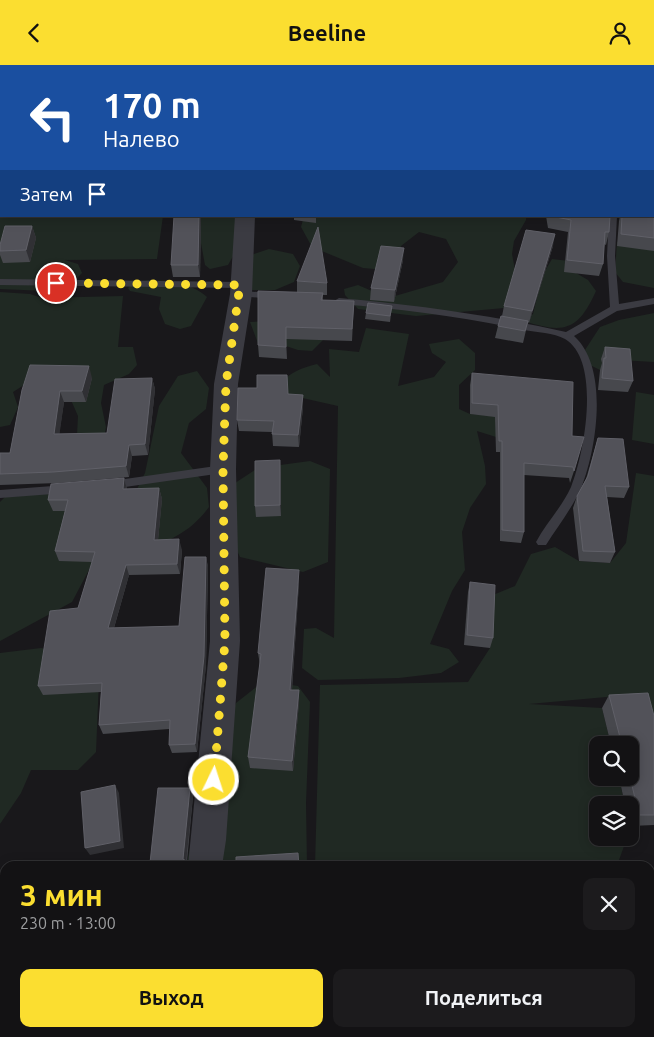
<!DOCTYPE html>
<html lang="ru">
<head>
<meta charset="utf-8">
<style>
  :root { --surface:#131214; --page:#1c1b1d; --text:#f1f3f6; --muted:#9d9ea0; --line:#323234; --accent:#fbde30 }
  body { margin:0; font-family:Ubuntu,sans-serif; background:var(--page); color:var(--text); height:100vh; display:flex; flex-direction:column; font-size:19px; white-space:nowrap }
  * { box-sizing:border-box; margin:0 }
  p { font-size:16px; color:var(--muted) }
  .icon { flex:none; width:28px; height:28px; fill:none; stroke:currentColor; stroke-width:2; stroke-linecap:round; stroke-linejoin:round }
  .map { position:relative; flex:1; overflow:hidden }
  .panel { position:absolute; left:0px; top:796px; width:655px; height:176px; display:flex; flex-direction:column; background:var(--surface); border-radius:15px 15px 0 0; box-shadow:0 2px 12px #0003,0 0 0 1px var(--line) }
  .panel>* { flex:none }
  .hud { position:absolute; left:0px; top:0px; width:655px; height:152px; box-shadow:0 2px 12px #0003,0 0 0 1px var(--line); background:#1a4fa0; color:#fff; overflow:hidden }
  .tools { position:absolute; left:589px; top:671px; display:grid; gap:10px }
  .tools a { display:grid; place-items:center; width:50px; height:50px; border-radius:10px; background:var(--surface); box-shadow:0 2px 12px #0003,0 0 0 1px var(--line); font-size:25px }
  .pin { position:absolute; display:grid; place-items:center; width:42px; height:42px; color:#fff; margin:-21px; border:2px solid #fff; border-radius:50%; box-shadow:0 1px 5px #0007 }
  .me { position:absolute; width:55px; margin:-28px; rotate:4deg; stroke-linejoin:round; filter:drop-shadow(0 0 4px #0008) }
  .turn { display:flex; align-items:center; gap:18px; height:105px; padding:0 20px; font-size:22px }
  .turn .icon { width:65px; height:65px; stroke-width:2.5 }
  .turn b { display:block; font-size:35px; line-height:42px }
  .then { display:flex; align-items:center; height:48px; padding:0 20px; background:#0003; gap:10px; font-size:19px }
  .round { display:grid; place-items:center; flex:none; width:52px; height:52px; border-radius:10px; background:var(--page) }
  .head { display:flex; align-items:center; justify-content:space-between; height:85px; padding:0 20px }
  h1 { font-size:30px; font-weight:700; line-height:38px; color:var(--accent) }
  .cta { display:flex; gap:10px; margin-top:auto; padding:10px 20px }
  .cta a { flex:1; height:58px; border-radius:10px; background:var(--accent); color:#111; font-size:20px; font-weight:700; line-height:58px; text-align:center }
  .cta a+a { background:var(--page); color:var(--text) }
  header { display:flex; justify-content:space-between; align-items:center; height:65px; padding:0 20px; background:var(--accent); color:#111; font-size:22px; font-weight:700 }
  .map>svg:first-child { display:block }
  .green { fill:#202923 }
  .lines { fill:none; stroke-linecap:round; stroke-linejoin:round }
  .service { fill:#3b3b42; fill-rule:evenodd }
  .tertiary { fill:#3b3b42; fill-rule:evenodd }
  .wall { fill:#47484d }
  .shaded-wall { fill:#303034 }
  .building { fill:#525259; stroke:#606068 }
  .route { stroke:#fbde30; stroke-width:9; stroke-dasharray:0 16.2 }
</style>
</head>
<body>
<header><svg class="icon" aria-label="back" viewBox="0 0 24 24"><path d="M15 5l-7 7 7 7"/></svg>Beeline<svg class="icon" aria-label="person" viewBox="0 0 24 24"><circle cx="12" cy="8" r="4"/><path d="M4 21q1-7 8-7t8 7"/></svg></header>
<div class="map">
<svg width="654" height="972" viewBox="0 0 654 972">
  <rect width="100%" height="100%" fill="#19181b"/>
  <!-- green -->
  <g class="green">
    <polygon points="232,0 654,0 654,44 654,1"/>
    <polygon points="0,78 1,151 163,151 157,194 65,195 78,199 82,208 67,223 46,226 0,224"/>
    <polygon points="196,151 237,151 236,186 228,200 210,204 205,200"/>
    <polygon points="304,151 526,151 526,155 514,176 512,189 515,205 504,243 416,251 358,244 345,230 344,224 358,220 388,233 443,217 458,197 446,174 419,167 401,181 396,201 386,205 363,203 312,182 301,162"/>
    <polygon points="634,174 654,177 654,223 623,217 615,207 617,177"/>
    <polygon points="269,184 293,189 300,201 294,217 275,225 247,225 236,199 254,189"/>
    <path d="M552 194 577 197 576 208 588 215 596 226C578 266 564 269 524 256L533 249 542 211Z"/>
    <path d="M148 215C170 216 190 217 207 232L191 261 180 264 165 259 159 244 161 232 130 226 128 223 134 217Z"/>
    <polygon points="0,227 30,229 42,233 123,231 118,282 133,282 137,300 129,309 104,320 101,338 106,362 104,373 77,370 78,351 67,326 24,320 13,327 18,342 10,360 0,362"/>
    <polygon points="654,248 654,297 602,294 602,306 590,300 585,285 600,262 619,255"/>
    <polygon points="325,253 323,275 312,286 298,285 286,281 259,281 250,257"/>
    <path d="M366 263 409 269 398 321 434 312 446 297 432 288 429 279 459 274 475 288V305L459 320V344L470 349 506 352 569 364 576 378 496 372 477 366 485 401 486 419 470 443 462 467 465 505 452 526 430 579 449 584 459 597 441 608 399 613 318 615 302 603 304 564 316 563 334 573 338 341 289 330 279 320C290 307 301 303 317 299L330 312 329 284 359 287Z"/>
    <path d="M197 306 209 323 206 344 189 358 181 388 207 423 209 442C189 469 168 476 138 488L125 448 145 408 159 341 178 311Z"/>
    <polygon points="636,327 654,330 654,379 632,375"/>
    <polygon points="310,396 330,404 328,497 303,507 240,492 228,466 232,420 258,403"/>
    <polygon points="636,408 654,411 654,695 639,629 529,639 602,643 611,680 598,680 598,712 619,713 625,740 598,740 598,772 627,773 619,795 611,801 315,801 320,620 468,617 490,583 493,530 515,521 531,489 555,482 579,496 610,498 626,478"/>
    <polygon points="70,427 111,463 72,537 0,576 0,437 5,432"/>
    <polygon points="41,583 74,589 99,615 96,687 78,705 31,705 21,728 0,759 0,588"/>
    <polygon points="264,616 298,621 310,637 306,738 307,801 186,801 205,714 236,638"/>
    <polygon points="650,917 654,919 654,972 607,972 606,968 650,968"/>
    <polygon points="161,968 537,968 538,972 161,972"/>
  </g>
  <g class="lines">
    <!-- service -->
    <g class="service">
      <rect x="0" y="69" width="1" height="4"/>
      <path d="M609 151H617L615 191 619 239 654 233V239L617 246 574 271C609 302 597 382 582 421 573 442 558 461 546 480H538L536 477C546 458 562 442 571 422 584 390 602 296 565 274 554 268 536 267 524 265 463 252 401 244 339 239L334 236 339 233C416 240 491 250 566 267L610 242 607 191Z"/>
      <polygon points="0,214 241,217 246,220 241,223 0,220"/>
      <polygon points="241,226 273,228 278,231 273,234 238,231 238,227"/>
      <polygon points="223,400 228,404 223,408 111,424 106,420 111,416"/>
      <polygon points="66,420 71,424 66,428 0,433 0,425"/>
    </g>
    <!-- tertiary -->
    <g class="tertiary">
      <rect x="210" y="0" width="18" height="1"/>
      <polygon points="235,151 255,151 252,229 238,319 236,404 240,576 226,775 222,801 188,801 210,576 210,404 214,319 230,229"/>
      <polygon points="159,968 197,968 196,972 158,972"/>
    </g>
  </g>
  <!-- wall -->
  <g class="wall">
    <polygon points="449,0 535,0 536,1 449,1"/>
    <polygon points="593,0 630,0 631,1 594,1"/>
    <polygon points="654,148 654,186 617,181 619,156 620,151 654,151"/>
    <polygon points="201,151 200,212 173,212 171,200"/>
    <polygon points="294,151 316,151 316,158 294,155"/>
    <polygon points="546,151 610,151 609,167 606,180 604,179 603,199 599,211 564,207 568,167 548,163"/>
    <polygon points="32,161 36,173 30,197 3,198 0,190 0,180"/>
    <polygon points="553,181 529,258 528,257 523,278 495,273 498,261 502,251 504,241"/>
    <polygon points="403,195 394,237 370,235 371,223"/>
    <polygon points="297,216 327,218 327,230 323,230 323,235 354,236 352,276 286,274 287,294 259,292 258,280 297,227"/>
    <polygon points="392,241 390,257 365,254 366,248"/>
    <polygon points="605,282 633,316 628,327 598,325 600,305 602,298 601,294"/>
    <polygon points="472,308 572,371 574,406 570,418 569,413 524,410 524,467 521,478 500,476 500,387 496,387 495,352 470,349 470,320"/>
    <polygon points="92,313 86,337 64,337 59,369 107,368 152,313 155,324 148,390 132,391 129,412 58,418 0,420 0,388 10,388 22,325"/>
    <polygon points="288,329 303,330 303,342 299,382 273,381 272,367 239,366 237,355"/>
    <polygon points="598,373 629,422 624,433 607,432 615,487 610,498 579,496 573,443 577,431 586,414"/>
    <polygon points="281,407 281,451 256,452 255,441"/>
    <polygon points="124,413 127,424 159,423 162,434 158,475 182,485 180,509 129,510 114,563 179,561 206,492 208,502 206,600 197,687 172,688 169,680 169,664 103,669 99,660 101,627 43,630 38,621 78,543 92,497 59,496 55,486 65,446 53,446 48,435"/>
    <polygon points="470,517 493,573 490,583 464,580 468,527"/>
    <polygon points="299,518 292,625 299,625 299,637 293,706 250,703 248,692 260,600 258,588"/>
    <polygon points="609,630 654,651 654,760 631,761 630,740 625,740 619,712 630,712 630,680 611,680 602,643"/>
    <polygon points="190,723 193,731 187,796 189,798 191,801 151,801 150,798"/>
    <polygon points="650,825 654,825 654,919 650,864"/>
    <polygon points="558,968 613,968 614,972 558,972"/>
  </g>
  <!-- shaded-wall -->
  <g class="shaded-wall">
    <rect x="0" y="45" width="1" height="11"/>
    <polygon points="199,151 201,151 200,212 198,200"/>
    <polygon points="32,161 36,173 30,197 26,185"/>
    <polygon points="555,169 553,181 529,258 532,246"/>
    <polygon points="404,183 403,195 394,237 395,225"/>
    <polygon points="89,301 92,313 86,337 82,326"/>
    <polygon points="152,313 155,324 148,390 145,379"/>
    <polygon points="60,326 64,337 58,380 54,369"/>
    <polygon points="303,330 303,342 299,382 298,370"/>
    <polygon points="129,380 132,391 129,412 126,401"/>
    <polygon points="280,395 281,407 281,451 280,440"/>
    <polygon points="124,413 127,424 123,424"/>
    <polygon points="159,423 162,434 157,485 154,475"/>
    <polygon points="179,474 182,485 180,509 177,499"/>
    <polygon points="206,492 208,502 206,600 197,687 195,679"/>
    <polygon points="126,500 129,510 111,573 108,563"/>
    <polygon points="299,505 299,518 291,636 290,625"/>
    <polygon points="299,625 299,637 293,706 292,696"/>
    <polygon points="115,720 119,728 124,783 90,790 85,783"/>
    <polygon points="190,723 193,731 186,798 183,794"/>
    <rect x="106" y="968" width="6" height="4"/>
  </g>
  <!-- building -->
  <g class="building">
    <polygon points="0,0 179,0 178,1 1,1 1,45 0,45"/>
    <rect x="230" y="0" width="30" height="1"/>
    <polygon points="458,0 535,0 536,1 459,1"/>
    <polygon points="601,0 630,0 631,1 601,1"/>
    <polygon points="654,148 654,173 621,169 622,151 654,151"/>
    <polygon points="174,151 199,151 198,200 171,200"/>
    <polygon points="551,151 610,151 609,167 605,167 603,199 567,195 571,155"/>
    <polygon points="5,161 32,161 26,185 0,186 0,180"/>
    <polygon points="318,162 327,218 297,216"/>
    <polygon points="526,165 555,169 532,246 504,241"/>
    <polygon points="381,181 404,183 395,225 371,223"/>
    <polygon points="258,226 323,228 321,235 354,236 352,264 286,262 286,282 258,280"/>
    <polygon points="368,238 392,241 390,251 366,248"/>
    <polygon points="501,251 528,256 525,266 498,261"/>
    <polygon points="605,282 630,284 633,316 602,313 604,293 606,293"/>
    <polygon points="30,300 89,301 82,326 60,326 54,369 107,368 115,314 152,313 145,379 129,380 126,401 53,407 0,409 0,388 10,388 22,325"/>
    <polygon points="472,308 573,317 572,371 584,372 574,406 573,402 524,398 524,467 502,465 502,376 499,376 498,340 472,338"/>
    <polygon points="257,310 287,310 288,329 303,330 298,370 272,369 274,356 237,355 238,323 257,323"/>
    <polygon points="598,373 623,374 629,422 605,421 615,487 583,486 577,431 588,411"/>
    <polygon points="280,395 280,440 255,441 255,396"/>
    <polygon points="124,413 123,424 159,423 154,475 179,474 177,499 126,500 108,563 179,561 185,492 206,492 204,591 195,679 169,680 170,655 99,660 102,618 38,621 50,546 78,543 95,487 55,486 68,435 48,435 51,419"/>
    <polygon points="266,503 299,505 290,625 299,625 292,696 248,692 261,589 258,588"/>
    <polygon points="470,517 495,520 493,573 467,570"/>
    <polygon points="648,628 654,651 654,750 639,750 630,712 630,680 622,680 609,630"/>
    <polygon points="115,720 120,776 85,783 81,727"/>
    <polygon points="158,723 190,723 183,794 189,798 150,798"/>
    <polygon points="298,788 299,801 236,801 236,792"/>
    <polygon points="650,825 654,825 654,856 650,857"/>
    <polygon points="0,966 5,966 5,968 106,968 106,972 0,972"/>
    <polygon points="564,968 613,968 614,972 564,972"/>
  </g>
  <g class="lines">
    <!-- route -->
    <polyline class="route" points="56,218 240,220 226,319 223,404 225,576 214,715"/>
  </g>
</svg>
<div class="tools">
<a><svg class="icon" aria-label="search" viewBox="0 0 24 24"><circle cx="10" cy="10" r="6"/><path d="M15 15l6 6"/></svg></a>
<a><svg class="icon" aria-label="layers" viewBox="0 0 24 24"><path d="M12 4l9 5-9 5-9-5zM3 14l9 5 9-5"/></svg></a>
</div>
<div class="pin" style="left:56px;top:218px;background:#d93025"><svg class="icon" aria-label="arrive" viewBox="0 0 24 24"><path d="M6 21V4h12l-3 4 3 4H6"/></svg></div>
<svg class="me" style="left:214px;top:715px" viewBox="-20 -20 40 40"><circle r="17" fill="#fbde30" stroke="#fff" stroke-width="3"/><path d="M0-11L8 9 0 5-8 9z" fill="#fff"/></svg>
<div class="hud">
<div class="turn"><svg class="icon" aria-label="left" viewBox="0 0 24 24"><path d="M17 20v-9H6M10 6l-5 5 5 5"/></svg><div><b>170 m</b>Налево</div></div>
<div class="then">Затем<svg class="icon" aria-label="arrive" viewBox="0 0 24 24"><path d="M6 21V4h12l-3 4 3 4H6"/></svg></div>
</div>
<section class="panel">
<div class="head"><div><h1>3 мин</h1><p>230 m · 13:00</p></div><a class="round"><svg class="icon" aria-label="close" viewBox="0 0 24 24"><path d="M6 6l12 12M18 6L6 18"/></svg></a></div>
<div class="cta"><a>Выход</a><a>Поделиться</a></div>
</section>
</div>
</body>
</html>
